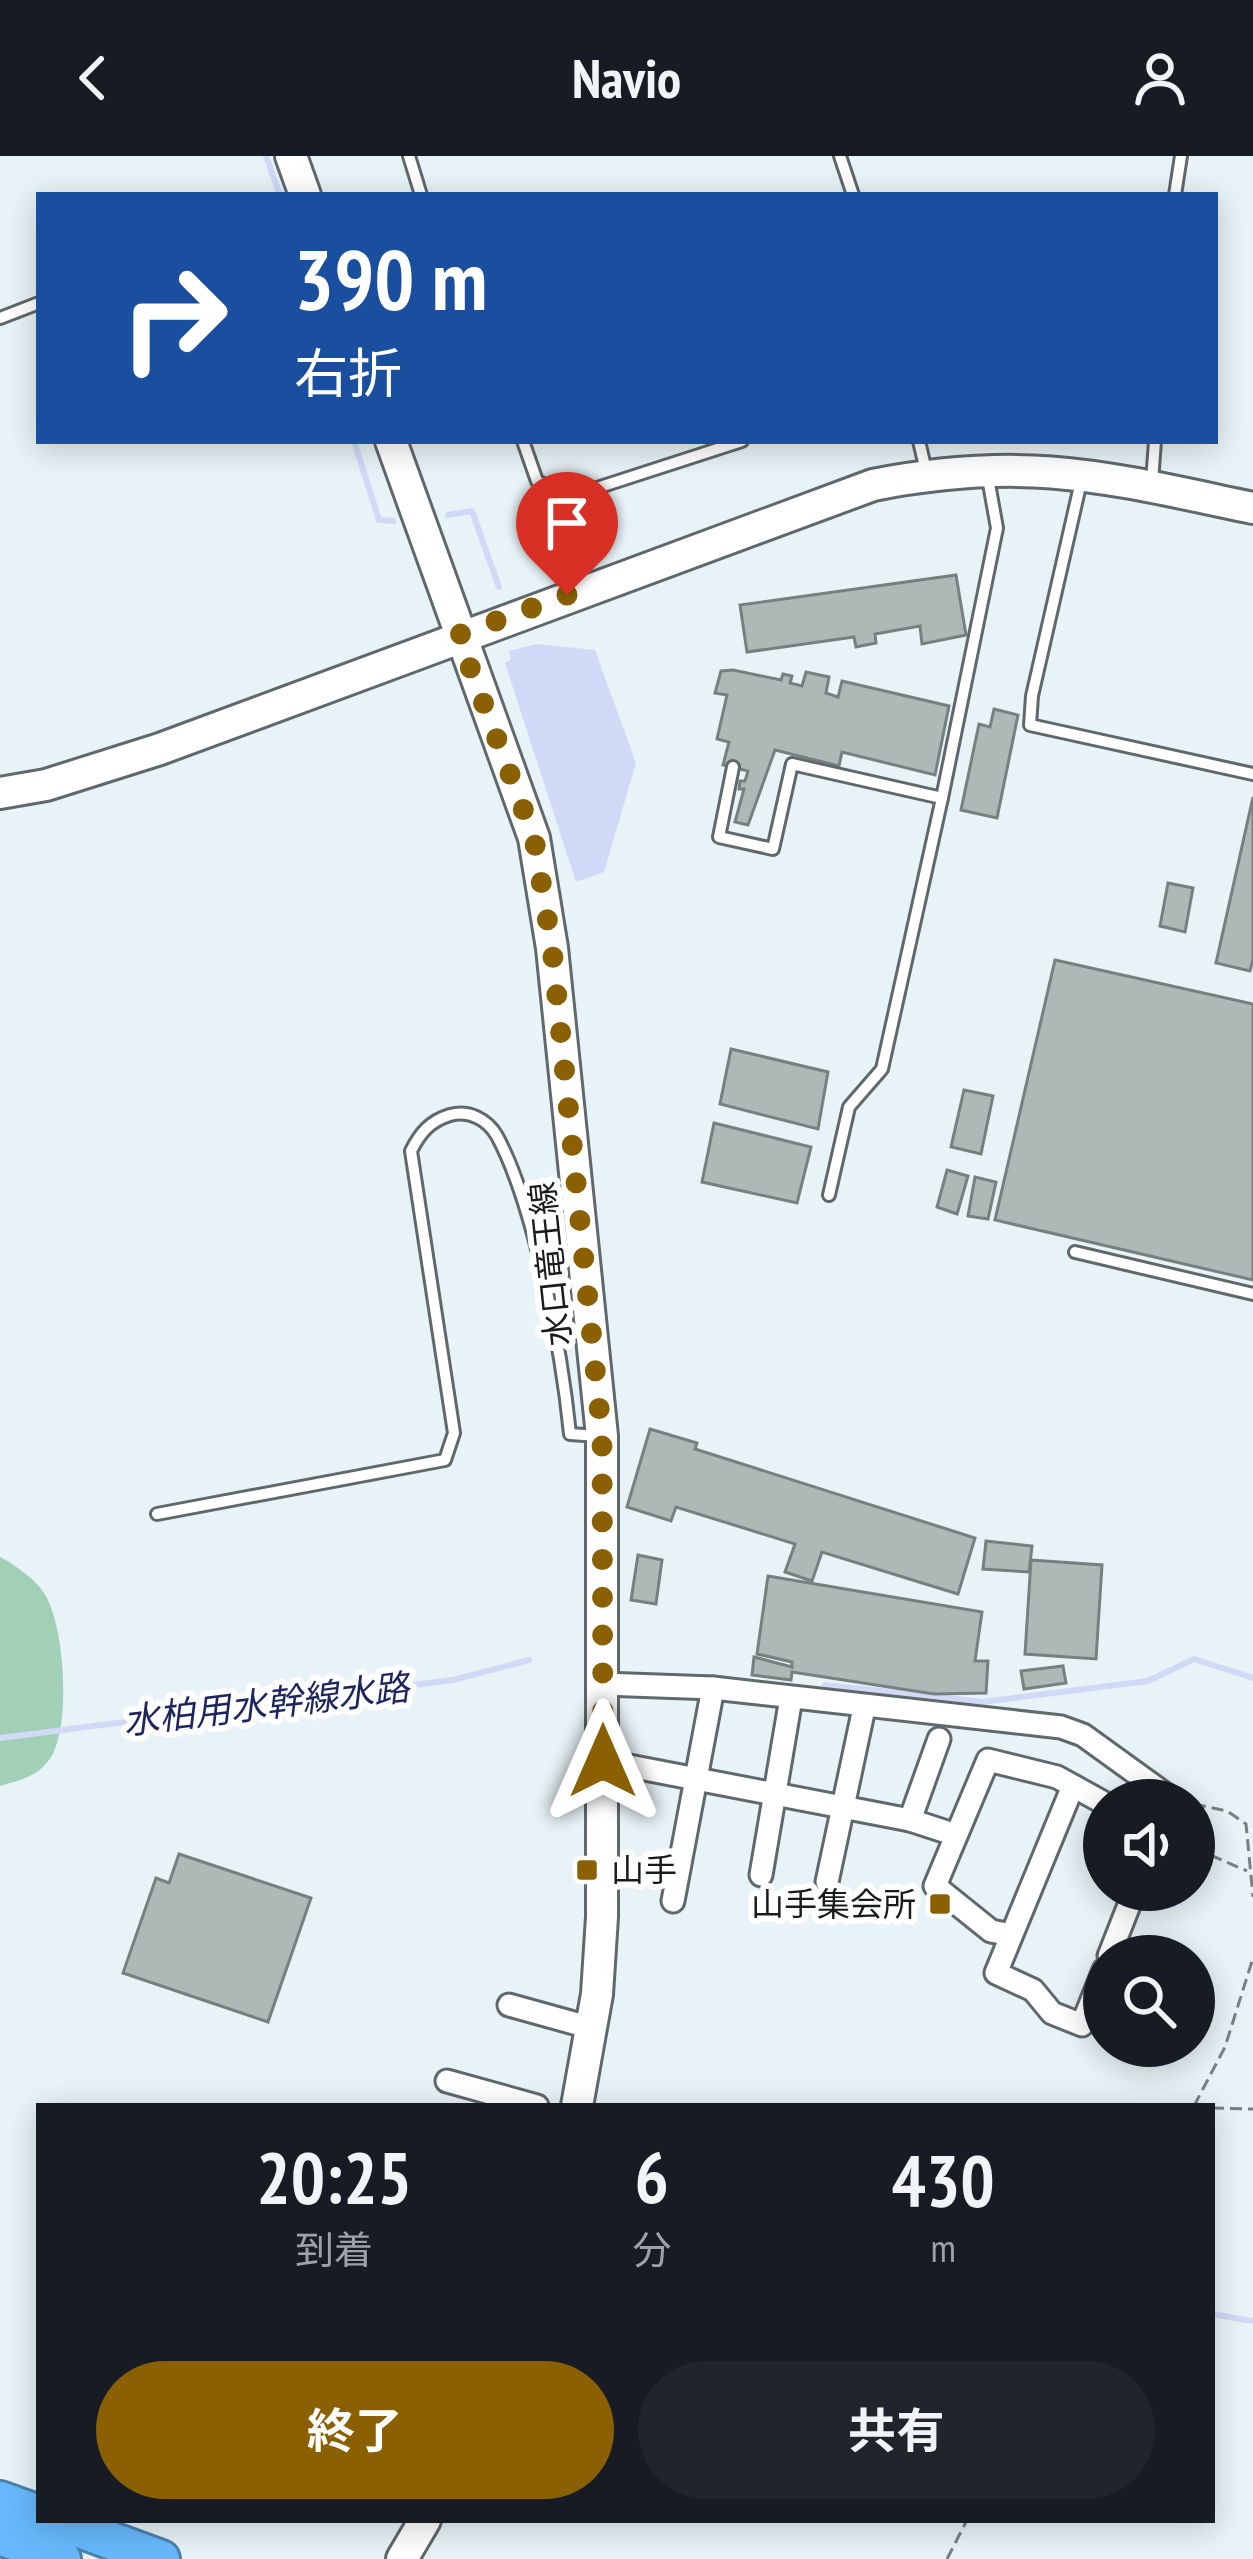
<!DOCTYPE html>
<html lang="ja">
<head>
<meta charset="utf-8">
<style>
  :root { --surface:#171b24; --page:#20242c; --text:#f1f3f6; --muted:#9ea1a6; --accent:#8b6003 }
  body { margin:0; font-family:"PT Sans Narrow","Noto Sans JP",sans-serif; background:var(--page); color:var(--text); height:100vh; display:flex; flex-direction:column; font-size:45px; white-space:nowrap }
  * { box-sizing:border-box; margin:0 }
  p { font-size:39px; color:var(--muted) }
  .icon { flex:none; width:66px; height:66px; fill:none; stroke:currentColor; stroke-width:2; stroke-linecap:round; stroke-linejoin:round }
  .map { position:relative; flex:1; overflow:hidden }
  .sheet { position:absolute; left:36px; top:1947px; width:1179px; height:420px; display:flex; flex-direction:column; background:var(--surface); border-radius:0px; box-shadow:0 6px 30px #0003 }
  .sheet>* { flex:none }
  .banner { position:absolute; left:36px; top:36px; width:1182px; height:252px; border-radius:0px; box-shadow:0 6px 30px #0003; background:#1a4fa0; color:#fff; overflow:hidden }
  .tools { position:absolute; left:1083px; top:1623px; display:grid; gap:24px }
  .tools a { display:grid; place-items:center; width:132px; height:132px; border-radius:50%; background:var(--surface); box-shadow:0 6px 30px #0003; font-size:60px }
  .pin { position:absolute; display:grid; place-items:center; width:102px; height:102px; color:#fff; margin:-123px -51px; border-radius:50% 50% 50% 0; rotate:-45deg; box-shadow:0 0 12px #0007 }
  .pin .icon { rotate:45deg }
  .me { position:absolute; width:132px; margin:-66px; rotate:0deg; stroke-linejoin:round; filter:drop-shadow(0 0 9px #0008) }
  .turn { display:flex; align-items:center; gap:42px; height:252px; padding:0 60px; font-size:54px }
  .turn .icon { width:156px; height:156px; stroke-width:2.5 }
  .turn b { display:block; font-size:84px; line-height:102px }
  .eta { display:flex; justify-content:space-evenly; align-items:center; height:204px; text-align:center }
  .eta b { font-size:72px; font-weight:700; line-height:84px }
  .action { display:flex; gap:24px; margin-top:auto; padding:24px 60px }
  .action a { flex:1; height:138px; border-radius:72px; background:var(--accent); color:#fff; font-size:48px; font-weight:700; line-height:138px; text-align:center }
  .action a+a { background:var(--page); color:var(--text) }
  header { display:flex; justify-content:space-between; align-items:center; height:156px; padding:0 60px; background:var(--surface); font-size:54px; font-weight:700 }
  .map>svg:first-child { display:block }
  .green { fill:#a2d0b7 }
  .water { fill:#d0d9f6 }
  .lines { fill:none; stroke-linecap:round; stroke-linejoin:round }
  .stream { stroke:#d0d9f6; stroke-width:6 }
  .building { fill:#adb8b7; stroke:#76817f; stroke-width:3 }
  .lane-casing { stroke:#5f686b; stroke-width:16 }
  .street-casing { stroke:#5f686b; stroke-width:27 }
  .secondary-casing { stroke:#5f686b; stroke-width:36 }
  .highway-casing { stroke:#4b82ae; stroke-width:42 }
  .path { stroke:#798082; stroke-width:3; stroke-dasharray:12 6; stroke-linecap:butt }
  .lane { stroke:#fff; stroke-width:10 }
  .street { stroke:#fff; stroke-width:21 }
  .secondary { stroke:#fff; stroke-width:30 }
  .highway { stroke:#67b9fc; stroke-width:36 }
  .route { stroke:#8b6003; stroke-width:21; stroke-dasharray:0 37.8 }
  .poi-dot { fill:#8b6003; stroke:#fefefe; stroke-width:4.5 }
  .labels { text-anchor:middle; stroke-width:12; stroke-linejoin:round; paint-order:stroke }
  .street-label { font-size:33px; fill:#171b1c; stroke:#fefefe }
  .poi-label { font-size:33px; fill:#171b1c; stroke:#fefefe; text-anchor:start }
  .water-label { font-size:36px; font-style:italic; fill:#1d255e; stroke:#fefefe }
</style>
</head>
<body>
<header><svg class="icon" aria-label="back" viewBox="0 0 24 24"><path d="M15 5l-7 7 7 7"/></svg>Navio<svg class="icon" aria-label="person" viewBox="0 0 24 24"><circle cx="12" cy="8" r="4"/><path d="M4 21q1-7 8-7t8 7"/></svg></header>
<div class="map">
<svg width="1253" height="2403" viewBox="0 0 1253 2403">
  <rect width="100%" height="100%" fill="#e8f3f7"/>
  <!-- green -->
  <path class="green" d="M0 1401C15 1409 35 1423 44 1437 65 1468 72 1574 49 1604 37 1621 19 1624 0 1630Z"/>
  <!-- water -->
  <polygon class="water" points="537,488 595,494 636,607 604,716 576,726 505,507 511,503 509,495"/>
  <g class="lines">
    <!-- stream -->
    <g class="stream">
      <polyline points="266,0 280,39"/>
      <polyline points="354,285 379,364 393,365"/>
      <polyline points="448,359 472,355 499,431"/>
      <polyline points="825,1529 983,1546 1148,1525 1194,1503 1253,1522"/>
      <polyline points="0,1582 453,1524 529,1504"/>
      <polyline points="1212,2158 1253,2165"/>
    </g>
  </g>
  <!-- building -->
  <g class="building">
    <polygon points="956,419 966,479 922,488 920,470 875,478 876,487 856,491 854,481 747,496 740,449"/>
    <polygon points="733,514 781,524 783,518 792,520 790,527 802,530 806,516 829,521 826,537 838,541 842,525 949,550 935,619 842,596 839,610 775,594 748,669 735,666 744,633 739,633 740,625 745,625 748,615 723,609 729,586 717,583 727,539 715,537 721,515"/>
    <polygon points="994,553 1018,559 997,662 961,654 979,568 990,571"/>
    <polygon points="1253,641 1253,803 1250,815 1216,807"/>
    <polygon points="1168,727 1193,732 1185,776 1160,770"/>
    <polygon points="1055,804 1253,848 1253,1124 995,1064"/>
    <polygon points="731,893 828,916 818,973 720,948"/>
    <polygon points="964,934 993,940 981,998 951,991"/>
    <polygon points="714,967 811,991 797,1047 702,1026"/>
    <polygon points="947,1014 968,1020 957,1058 937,1051"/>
    <polygon points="975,1021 996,1026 988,1063 968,1060"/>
    <polygon points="650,1273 697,1287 695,1293 975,1382 958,1438 822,1396 812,1425 785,1416 795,1388 676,1351 671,1365 627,1351"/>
    <polygon points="986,1385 1032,1390 1029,1416 983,1413"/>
    <polygon points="638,1399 662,1404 656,1448 631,1444"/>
    <polygon points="1031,1404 1102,1409 1096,1503 1025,1498"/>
    <polygon points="768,1420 982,1456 975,1505 988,1505 986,1537 934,1538 792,1516 791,1524 752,1519 754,1501 792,1511 792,1506 757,1498"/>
    <polygon points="1063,1510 1066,1527 1024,1533 1021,1515"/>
    <polygon points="179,1698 311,1742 268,1866 123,1817 156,1722 169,1727"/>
  </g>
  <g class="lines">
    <!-- lane casing -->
    <g class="lane-casing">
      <g id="lane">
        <polyline points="409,0 421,39"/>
        <polyline points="840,0 853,39"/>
        <polyline points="1175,39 1181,0"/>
        <polyline points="0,162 39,147"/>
        <polyline points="523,285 537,325 569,341 742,285"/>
        <polyline points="919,285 926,315"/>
        <polyline points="1082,321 1032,540 1030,569 1253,618"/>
        <polyline points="1152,326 1155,285"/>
        <polyline points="733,611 719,681 773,693 792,608 942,642"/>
        <polyline points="829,1039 849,951 882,913 942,642 997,372 988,322"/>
        <polyline points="1075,1096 1253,1138"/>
        <path d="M157 1358 445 1304 454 1277 411 995C420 977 430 965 450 959 469 954 487 963 497 980 535 1051 562 1197 570 1278L599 1280"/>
      </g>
    </g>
    <!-- street casing -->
    <g class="street-casing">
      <g id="street">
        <polyline points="603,1528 713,1532 1061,1571 1083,1579 1173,1644"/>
        <polyline points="603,1605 910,1664 956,1679"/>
        <polyline points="1073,1630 996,1817 1033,1834 1052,1857 1082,1869 1104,1814"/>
        <polyline points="910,1664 939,1583"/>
        <polyline points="761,1719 791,1542"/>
        <polyline points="827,1726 864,1552"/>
        <polyline points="673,1745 713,1532"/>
        <polyline points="1011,1779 991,1775 935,1730 988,1604 1057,1621 1104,1647"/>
        <polyline points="1109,1800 1135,1734"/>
        <polyline points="509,1849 592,1872"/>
        <polyline points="447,1925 537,1950"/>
      </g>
    </g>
    <!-- secondary casing -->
    <g class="secondary-casing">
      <g id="secondary">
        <polyline points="291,0 305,39"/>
        <polyline points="391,285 534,682 552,792 602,1280 602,1761 597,1838 577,1950"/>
        <path d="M0 637 46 629 160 593 873 329C1027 299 1105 321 1253 352"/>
        <polyline points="402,2403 425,2364"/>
      </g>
    </g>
    <!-- highway casing -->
    <g class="highway-casing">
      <g id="highway">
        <polyline points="0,2344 39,2358"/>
        <polyline points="55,2364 161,2403"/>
        <polyline points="0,2380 62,2403"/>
      </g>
    </g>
    <!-- path -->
    <g class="path">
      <polyline points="1194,1648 1227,1655 1246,1668 1253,1741"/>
      <polyline points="1194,1692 1247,1715"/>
      <polyline points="1194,1950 1225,1891 1253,1802"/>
      <polyline points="1212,1952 1253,1953"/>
      <polyline points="947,2403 967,2364"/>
    </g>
    <!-- lane -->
    <use href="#lane" class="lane"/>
    <!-- street -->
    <use href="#street" class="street"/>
    <!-- secondary -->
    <use href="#secondary" class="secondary"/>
    <!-- highway -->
    <use href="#highway" class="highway"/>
  </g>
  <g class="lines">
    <!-- route -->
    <polyline class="route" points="567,439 458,479 534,682 552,792 602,1280 603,1605"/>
  </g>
  <!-- markers -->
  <g class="poi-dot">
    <rect x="575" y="1702" width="24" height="24" rx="6"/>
    <rect x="928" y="1736" width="24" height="24" rx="6"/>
  </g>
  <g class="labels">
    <!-- street labels -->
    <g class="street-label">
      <text transform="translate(550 1108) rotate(-96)" y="12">水口竜王線</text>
    </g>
    <!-- poi labels -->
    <g class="poi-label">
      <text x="611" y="1726">山手</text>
      <text x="916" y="1760" text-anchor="end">山手集会所</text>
    </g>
    <!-- water labels -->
    <g class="water-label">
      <text transform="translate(266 1548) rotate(-7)" y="13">水柏用水幹線水路</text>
    </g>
  </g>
</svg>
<div class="tools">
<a><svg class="icon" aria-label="sound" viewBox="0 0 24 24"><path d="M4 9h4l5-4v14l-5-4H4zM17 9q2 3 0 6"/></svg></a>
<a><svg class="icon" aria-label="search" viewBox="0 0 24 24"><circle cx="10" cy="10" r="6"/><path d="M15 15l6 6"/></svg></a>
</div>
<div class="pin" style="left:567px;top:439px;background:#d93025"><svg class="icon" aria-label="arrive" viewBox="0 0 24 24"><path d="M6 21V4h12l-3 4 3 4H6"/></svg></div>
<svg class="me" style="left:603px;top:1605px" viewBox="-20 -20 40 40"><path d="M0-17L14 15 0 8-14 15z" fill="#8b6003" stroke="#fff" stroke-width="4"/></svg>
<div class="banner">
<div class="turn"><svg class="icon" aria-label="right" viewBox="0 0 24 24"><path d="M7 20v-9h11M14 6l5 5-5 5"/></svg><div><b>390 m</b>右折</div></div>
</div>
<section class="sheet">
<div class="eta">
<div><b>20:25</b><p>到着</p></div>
<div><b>6</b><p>分</p></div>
<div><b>430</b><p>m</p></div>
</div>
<div class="action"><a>終了</a><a>共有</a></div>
</section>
</div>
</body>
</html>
